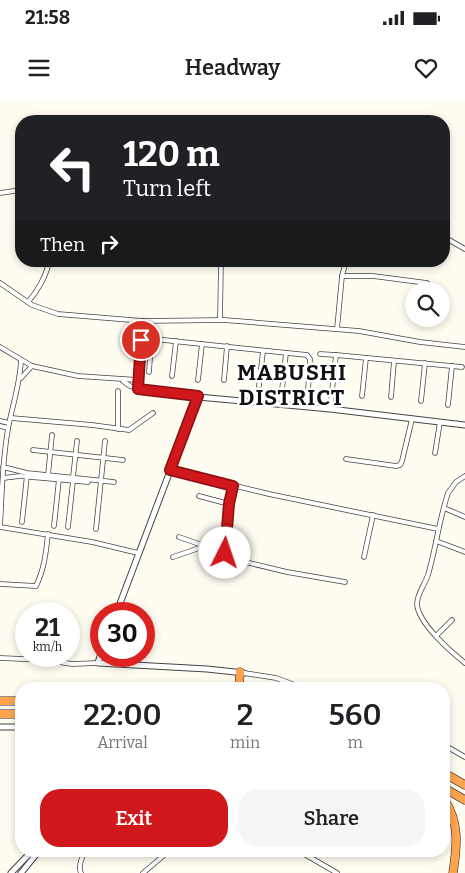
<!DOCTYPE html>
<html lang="en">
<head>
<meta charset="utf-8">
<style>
  :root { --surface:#fff; --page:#f6f6f6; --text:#202124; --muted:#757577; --accent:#d0171b }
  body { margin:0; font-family:Bitter,serif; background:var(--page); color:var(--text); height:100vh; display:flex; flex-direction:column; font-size:19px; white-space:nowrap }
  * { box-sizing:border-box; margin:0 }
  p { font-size:16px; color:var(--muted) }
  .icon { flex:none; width:28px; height:28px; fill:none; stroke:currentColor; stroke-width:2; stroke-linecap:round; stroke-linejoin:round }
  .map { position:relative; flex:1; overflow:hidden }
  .side { position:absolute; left:15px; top:582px; width:435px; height:175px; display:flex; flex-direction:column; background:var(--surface); border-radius:20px; box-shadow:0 2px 8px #0003 }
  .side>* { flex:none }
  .hud { position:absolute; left:15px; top:15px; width:435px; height:152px; border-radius:20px; box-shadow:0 2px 8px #0003; background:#202124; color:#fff; overflow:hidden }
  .fabs { position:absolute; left:405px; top:182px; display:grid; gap:10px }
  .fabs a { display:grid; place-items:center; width:45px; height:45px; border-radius:50%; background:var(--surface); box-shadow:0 2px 8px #0003; font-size:25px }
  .speed { position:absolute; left:15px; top:502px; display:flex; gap:10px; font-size:25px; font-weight:700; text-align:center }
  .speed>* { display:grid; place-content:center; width:65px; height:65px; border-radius:50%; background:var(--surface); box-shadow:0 2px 8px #0003; line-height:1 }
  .speed small { font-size:12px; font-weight:400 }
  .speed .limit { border:8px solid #d22; background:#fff; color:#111 }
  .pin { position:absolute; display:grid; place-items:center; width:42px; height:42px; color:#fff; margin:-21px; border:2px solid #fff; border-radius:50%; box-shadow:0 1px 5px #0007 }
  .me { position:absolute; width:55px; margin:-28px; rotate:4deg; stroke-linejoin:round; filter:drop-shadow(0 0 4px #0008) }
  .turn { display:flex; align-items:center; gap:18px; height:105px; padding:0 25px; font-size:22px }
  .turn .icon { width:65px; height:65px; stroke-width:2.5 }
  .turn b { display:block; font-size:35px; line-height:42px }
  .then { display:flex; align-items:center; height:48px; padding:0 25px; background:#0003; gap:10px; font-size:19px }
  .eta { display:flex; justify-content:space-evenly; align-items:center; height:85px; text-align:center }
  .eta b { font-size:30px; font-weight:600; line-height:35px }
  .cta { display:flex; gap:10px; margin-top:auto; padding:10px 25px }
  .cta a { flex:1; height:58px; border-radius:20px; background:var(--accent); color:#fff; font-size:20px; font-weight:600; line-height:58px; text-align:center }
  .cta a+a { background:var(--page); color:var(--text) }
  .status { display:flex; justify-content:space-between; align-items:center; height:35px; padding:0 25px; background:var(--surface); direction:ltr }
  .status svg { height:14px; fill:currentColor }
  header { display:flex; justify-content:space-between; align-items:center; height:65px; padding:0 25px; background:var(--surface); font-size:22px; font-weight:600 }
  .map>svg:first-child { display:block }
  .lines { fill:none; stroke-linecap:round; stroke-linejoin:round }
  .minor-casing { stroke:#434343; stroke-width:5.5 }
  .tertiary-casing { stroke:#434343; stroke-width:7 }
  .motorway-casing { stroke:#212121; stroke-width:9 }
  .minor { stroke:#fff; stroke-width:4 }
  .tertiary { stroke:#fff; stroke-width:5 }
  .motorway { stroke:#ffa550; stroke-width:8 }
  .route-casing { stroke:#870f12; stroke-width:12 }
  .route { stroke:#d0171b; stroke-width:9 }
  .labels { text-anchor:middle; stroke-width:5; stroke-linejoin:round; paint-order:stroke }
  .district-label { font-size:22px; font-weight:bold; letter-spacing:1px; fill:#101010; stroke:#fff }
</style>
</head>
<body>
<div class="status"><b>21:58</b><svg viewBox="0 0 49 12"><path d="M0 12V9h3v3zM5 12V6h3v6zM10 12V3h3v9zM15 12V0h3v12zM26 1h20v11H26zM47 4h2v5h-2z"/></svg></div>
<header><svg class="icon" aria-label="menu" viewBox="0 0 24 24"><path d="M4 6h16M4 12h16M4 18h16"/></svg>Headway<svg class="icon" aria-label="heart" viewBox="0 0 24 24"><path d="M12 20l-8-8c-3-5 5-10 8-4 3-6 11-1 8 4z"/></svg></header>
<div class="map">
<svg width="465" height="773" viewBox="0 0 465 773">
  <rect width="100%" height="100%" fill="#fffdf2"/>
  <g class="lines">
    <!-- minor casing -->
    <g class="minor-casing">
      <g id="minor">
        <polyline points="0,93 21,90"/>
        <polyline points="444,137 465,149"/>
        <polyline points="342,176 373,176 427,183"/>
        <polyline points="0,183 32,205 58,214 143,221 224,220 359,231 420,242 465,247"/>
        <path d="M28 202C37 192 47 175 49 161"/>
        <polyline points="220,220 221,161"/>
        <polyline points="337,229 342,176 346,161"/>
        <polyline points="0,247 32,266 78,276 138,280"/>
        <polyline points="320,254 336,255"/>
        <path d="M21 260C20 285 12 306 8 329 2 362 2 394 0 427L92 442 138 453"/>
        <polyline points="149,272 151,244 154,239 307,255 310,259 307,307"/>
        <polyline points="172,276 176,241"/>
        <polyline points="21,278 32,266"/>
        <polyline points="198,280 202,244"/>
        <polyline points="224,280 227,246"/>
        <polyline points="123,281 130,286 138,289 198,297"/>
        <polyline points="259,286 263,251"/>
        <polyline points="138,289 143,221"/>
        <polyline points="282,290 286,253"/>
        <polyline points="118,291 118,329"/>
        <polyline points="362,296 366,258"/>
        <polyline points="391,297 394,261"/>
        <polyline points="421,301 425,263"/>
        <polyline points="448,305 452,266"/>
        <polyline points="330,309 336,255 462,267"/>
        <polyline points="11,318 92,325 129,330 153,313"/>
        <polyline points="0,321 9,323"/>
        <polyline points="0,326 8,328"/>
        <polyline points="33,350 123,360"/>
        <polyline points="435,353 440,322"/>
        <polyline points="346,359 396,366 400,365 402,361 412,319"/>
        <polyline points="3,367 27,373 114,382"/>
        <polyline points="170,370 269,394 438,429"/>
        <polyline points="48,375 52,335"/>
        <path d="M465 376 456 382 448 393C439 420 436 448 428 475 425 484 417 494 417 504 418 523 451 552 465 563"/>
        <polyline points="73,377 77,341"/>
        <polyline points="3,378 20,376 88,382"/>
        <polyline points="233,386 224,451 228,457 233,459 287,472 345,482"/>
        <polyline points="199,396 229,404"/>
        <polyline points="444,408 465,417"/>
        <polyline points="22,422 27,375"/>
        <polyline points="54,426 59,379"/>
        <polyline points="68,427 73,381"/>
        <polyline points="96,429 105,341"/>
        <polyline points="179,437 205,446"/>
        <polyline points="436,441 465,452"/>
        <polyline points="173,457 205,446 225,453"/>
        <polyline points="364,457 373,415"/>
        <path d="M0 484 36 486C44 470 46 453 48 434"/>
        <polyline points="436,536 452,520"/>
        <polyline points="0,558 46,560 72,564 98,563"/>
        <polyline points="244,573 276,578 306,589"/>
        <polyline points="444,645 465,657"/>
        <polyline points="299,751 337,773"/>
        <path d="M81 773C78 767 82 757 85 751"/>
        <polyline points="143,773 169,751"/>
      </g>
    </g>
    <!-- tertiary casing -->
    <g class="tertiary-casing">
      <g id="tertiary">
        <polyline points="116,514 198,297 330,309 465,325"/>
        <polyline points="101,553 98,563 207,569 244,573"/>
        <polyline points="0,627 21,627"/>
        <polyline points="11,773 32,751"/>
        <polyline points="21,773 39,751"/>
      </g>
    </g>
    <!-- motorway casing -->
    <g class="motorway-casing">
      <g id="motorway">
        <polyline points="239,589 240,572"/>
        <polyline points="0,601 21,601"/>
        <polyline points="0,614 21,614"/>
        <polyline points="444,673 465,685"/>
        <polyline points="444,688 465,700"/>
        <path d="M444 699C460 723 457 746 453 773"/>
      </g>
    </g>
    <!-- minor -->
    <use href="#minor" class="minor"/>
    <!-- tertiary -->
    <use href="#tertiary" class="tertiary"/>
    <!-- motorway -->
    <use href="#motorway" class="motorway"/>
  </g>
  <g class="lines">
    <!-- route casing -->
    <g class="route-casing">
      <polyline id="route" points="141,240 138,289 198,296 170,370 233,386 229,404 225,453"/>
    </g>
    <!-- route -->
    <use href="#route" class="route"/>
  </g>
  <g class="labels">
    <!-- district labels -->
    <g class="district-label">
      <text x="292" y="280">MABUSHI<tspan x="292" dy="25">DISTRICT</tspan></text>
    </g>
  </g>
</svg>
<div class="fabs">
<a><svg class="icon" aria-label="search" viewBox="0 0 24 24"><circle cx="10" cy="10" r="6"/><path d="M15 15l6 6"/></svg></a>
</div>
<div class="speed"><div>21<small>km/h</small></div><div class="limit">30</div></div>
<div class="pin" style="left:141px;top:240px;background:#d93025"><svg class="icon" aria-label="arrive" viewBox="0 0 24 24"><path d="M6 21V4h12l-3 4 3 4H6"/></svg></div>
<svg class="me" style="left:225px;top:453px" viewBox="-20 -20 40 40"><circle r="19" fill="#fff"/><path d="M0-13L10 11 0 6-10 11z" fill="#d0171b"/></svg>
<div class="hud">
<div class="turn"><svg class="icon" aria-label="left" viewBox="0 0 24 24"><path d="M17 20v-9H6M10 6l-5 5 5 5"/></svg><div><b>120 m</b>Turn left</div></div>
<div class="then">Then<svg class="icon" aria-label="right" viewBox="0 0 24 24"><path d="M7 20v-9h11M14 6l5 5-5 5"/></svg></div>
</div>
<section class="side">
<div class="eta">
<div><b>22:00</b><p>Arrival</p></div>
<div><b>2</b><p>min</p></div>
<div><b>560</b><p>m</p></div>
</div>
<div class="cta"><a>Exit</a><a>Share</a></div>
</section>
</div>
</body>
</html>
